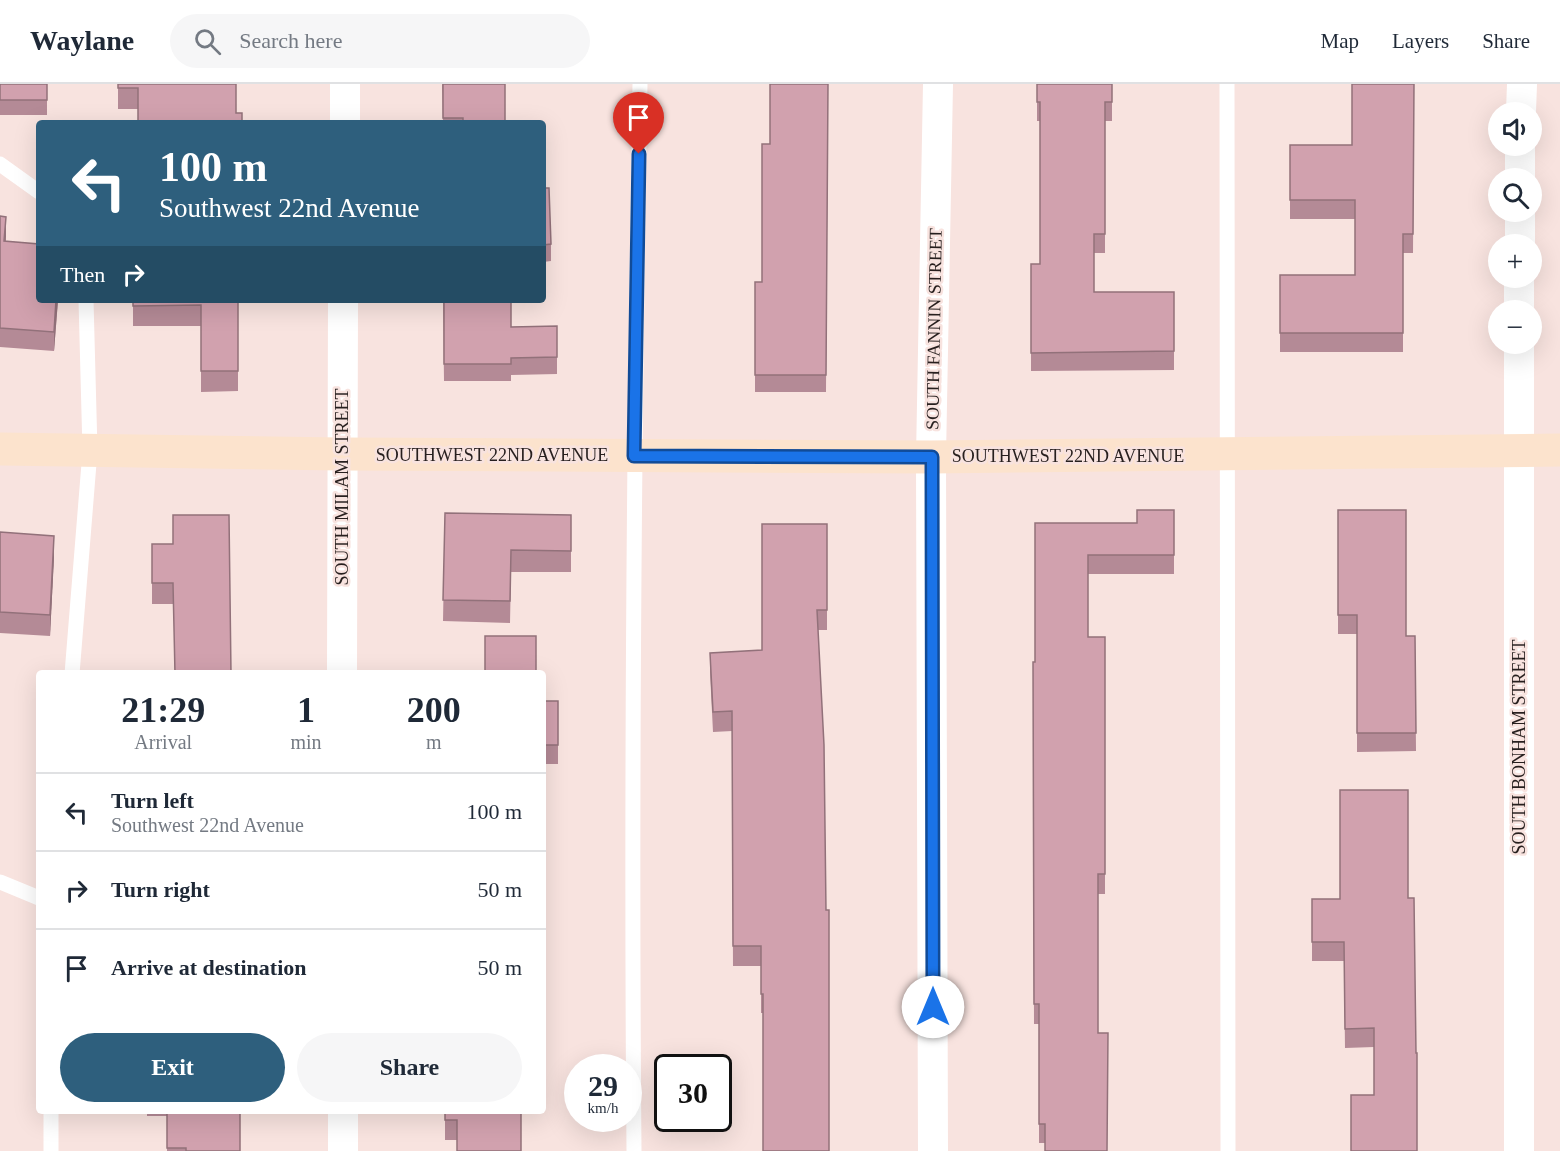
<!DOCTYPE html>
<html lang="en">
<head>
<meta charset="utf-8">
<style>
  :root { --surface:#fff; --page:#f6f6f7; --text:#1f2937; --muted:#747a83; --line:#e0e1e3; --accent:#2e5f7d }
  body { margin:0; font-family:Georgia,serif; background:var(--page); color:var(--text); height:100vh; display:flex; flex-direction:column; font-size:22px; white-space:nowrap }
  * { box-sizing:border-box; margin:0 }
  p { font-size:20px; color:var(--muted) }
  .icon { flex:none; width:33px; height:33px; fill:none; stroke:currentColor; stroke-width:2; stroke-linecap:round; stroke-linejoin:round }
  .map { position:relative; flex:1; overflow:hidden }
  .side { position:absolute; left:36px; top:586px; width:510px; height:444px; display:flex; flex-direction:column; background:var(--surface); border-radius:6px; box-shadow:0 6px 24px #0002 }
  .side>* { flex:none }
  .hud { position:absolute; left:36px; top:36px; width:510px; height:183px; border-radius:6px; box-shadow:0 6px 24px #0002; background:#2e5f7d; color:#fff; overflow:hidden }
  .controls { position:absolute; left:1488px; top:18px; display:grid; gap:12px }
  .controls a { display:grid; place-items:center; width:54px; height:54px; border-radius:50%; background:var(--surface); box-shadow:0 6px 24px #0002; font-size:30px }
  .speed { position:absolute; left:564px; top:970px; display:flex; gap:12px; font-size:30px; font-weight:700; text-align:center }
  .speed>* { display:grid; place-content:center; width:78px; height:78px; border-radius:50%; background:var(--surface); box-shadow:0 6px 24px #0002; line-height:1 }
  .speed small { font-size:15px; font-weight:400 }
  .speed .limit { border:3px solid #111; border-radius:9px; background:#fff; color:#111 }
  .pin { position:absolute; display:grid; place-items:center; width:51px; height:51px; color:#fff; margin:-62px -26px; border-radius:50% 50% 50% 0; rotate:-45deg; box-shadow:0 0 6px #0007 }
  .pin .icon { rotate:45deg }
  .me { position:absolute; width:66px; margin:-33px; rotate:0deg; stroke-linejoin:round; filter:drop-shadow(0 0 4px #0008) }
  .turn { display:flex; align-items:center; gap:21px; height:126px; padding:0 24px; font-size:27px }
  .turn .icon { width:78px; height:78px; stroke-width:2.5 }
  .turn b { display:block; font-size:42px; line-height:51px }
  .then { display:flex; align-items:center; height:57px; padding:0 24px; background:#0003; gap:12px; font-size:22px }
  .eta { display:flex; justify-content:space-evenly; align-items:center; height:102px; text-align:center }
  .eta b { font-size:36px; font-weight:700; line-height:42px }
  .cta { display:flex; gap:12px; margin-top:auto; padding:12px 24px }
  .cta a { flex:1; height:69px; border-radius:36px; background:var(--accent); color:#fff; font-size:24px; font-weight:700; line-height:69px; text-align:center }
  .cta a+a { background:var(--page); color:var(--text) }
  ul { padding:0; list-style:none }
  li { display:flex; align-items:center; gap:18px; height:78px; padding:0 24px; border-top:2px solid var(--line) }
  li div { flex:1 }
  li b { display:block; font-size:22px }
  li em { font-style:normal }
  header { display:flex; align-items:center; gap:36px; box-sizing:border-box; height:84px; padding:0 30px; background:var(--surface); border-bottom:2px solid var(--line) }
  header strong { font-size:28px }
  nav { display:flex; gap:33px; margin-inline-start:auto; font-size:21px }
  .search { width:420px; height:54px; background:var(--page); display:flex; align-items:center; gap:15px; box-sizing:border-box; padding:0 21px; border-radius:33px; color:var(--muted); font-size:22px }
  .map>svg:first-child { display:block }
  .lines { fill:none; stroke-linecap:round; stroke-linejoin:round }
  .lane { stroke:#fff; stroke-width:15 }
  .street { stroke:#fff; stroke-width:30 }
  .secondary { stroke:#fce3cd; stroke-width:33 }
  .wall { fill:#b48a96 }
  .shaded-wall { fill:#92717a }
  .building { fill:#d1a1ae; stroke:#92717a; stroke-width:1.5 }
  .route-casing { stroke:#114b97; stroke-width:15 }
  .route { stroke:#1a73e8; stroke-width:10 }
  .labels { text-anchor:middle; stroke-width:5; stroke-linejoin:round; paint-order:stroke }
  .street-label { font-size:18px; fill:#271f1e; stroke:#f8e3df }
</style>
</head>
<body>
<header>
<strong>Waylane</strong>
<div class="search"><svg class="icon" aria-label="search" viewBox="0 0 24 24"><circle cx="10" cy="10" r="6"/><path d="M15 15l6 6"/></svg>Search here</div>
<nav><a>Map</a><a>Layers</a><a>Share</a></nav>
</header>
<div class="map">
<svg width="1560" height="1067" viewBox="0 0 1560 1067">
  <rect width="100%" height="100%" fill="#f8e3df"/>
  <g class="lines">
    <!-- lane -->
    <g class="lane">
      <polyline points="1227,0 1228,1067"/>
      <polyline points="0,80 39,108"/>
      <polyline points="72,590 90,367 86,216"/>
      <polyline points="0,798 39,814"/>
      <polyline points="51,1067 51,1028"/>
      <path d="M634 1067C631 711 634 356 640 0"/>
    </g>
    <!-- street -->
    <g class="street">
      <polyline points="1521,28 1522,0"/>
      <polyline points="345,39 345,0"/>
      <polyline points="1520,94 1520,62"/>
      <polyline points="1520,160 1520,128"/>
      <polyline points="1519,226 1519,194"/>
      <polyline points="342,590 343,216"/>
      <polyline points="343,1028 343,1067"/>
      <polyline points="933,1067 931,373 938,0"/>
      <polyline points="1519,1067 1519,260"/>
    </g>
    <!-- secondary -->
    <polyline class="secondary" points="0,365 341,370 931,373 1560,366"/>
  </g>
  <!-- wall -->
  <g class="wall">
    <rect x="0" y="0" width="47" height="31"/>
    <polygon points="118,0 236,0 138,25 118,25"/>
    <polygon points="442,0 505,39 443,39"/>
    <polygon points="828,0 826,308 755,308 755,198 762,198 770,60"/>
    <polygon points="1037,0 1112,0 1112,37 1105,37 1105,169 1094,169 1094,208 1174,208 1174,286 1031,287 1031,180 1040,180 1040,37 1037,37"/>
    <polygon points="1414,0 1413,169 1403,169 1403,268 1280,268 1280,191 1355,191 1355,135 1290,135 1290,61 1352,61"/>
    <polygon points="543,104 551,160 551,177 543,178"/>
    <polygon points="0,132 6,152 6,158 58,216 54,267 0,263"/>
    <polygon points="133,216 238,216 238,307 201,308 201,242 133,242"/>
    <polygon points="443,216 511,243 557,242 557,290 511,291 511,297 444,297"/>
    <polygon points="1174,426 1174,490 1088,490 1088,553 1105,553 1105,810 1098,810 1045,1059 1039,1059 1039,940 1034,940 1033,578 1035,578 1035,439 1137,439"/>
    <polygon points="1338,426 1406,552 1415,552 1416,667 1357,668 1357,550 1338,550"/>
    <polygon points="445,429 571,431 571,488 511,488 510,539 443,537"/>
    <polygon points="827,440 827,546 818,546 763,929 761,929 761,882 733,882 732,647 713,648 710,588 710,569 762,566"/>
    <polygon points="0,448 54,473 50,552 0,549"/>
    <rect x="152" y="460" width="21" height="60"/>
    <rect x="543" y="617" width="15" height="63"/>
    <polygon points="1408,706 1374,1011 1374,963 1345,964 1344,877 1312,877 1312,815 1340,815"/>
    <polygon points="147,1028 240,1028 240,1067 167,1067 167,1032 147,1032"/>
    <polygon points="445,1028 521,1028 457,1056 445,1056"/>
  </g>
  <!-- shaded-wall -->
  <g class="shaded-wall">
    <polygon points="6,133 6,152 4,176 4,157"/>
    <polygon points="56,216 58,216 54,267 54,248"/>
    <polygon points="54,452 54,473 50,552 50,531"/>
  </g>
  <!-- building -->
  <g class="building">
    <rect x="0" y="0" width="47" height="16"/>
    <polygon points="118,0 236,0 236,29 242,29 242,39 138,39 138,4 118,4"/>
    <polygon points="443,0 505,0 505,39 463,39 463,34 443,34"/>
    <polygon points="770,0 828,0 826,291 755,291 755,198 762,198 762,60 770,60"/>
    <polygon points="1037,0 1112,0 1112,18 1105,18 1105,150 1094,150 1094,208 1174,208 1174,267 1031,269 1031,180 1040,180 1040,18 1037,18"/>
    <polygon points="1352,0 1414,0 1413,150 1403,150 1403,249 1280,249 1280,191 1355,191 1355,116 1290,116 1290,61 1352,61"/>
    <polygon points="543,104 549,104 551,160 543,161"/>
    <polygon points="0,132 6,133 4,157 39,160 39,216 56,216 54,248 0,244"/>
    <polygon points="133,216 238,216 238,287 201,287 201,221 133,222"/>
    <polygon points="444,216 511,216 511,243 557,242 557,273 511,274 511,280 444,280"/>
    <polygon points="1137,426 1174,426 1174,471 1088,471 1088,553 1105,553 1105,790 1098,790 1098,949 1108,949 1107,1067 1045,1067 1045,1040 1039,1040 1039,920 1034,920 1033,578 1035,578 1035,439 1137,439"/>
    <polygon points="1338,426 1406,426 1406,552 1415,552 1416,649 1357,649 1357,531 1338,531"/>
    <polygon points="445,429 571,431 571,467 511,466 510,517 443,516"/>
    <polygon points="173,431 229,431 231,590 175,590 173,499 152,499 152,460 173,460"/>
    <polygon points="762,440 827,440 827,526 817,526 824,661 826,826 829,826 829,1067 763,1067 763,910 761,910 761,862 733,862 732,627 713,628 710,569 762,566"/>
    <polygon points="0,448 54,452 50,531 0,528"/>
    <rect x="485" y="552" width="51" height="38"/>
    <rect x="543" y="617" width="15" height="44"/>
    <polygon points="1340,706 1408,706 1408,814 1414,814 1416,969 1417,969 1417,1067 1351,1067 1351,1011 1374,1011 1374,944 1345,945 1344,858 1312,858 1312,815 1340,815"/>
    <polygon points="167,1028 240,1028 240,1067 186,1067 186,1064 167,1064"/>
    <polygon points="445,1028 521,1028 521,1067 457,1067 457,1036 445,1036"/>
  </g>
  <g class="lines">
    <!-- route casing -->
    <g class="route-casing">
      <polyline id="route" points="639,70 634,372 932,373 933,923"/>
    </g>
    <!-- route -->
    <use href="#route" class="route"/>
  </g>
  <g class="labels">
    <!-- street labels -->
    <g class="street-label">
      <text transform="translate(934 245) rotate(-89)" y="6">SOUTH FANNIN STREET</text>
      <text x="492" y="377">SOUTHWEST 22ND AVENUE</text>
      <text x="1068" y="378">SOUTHWEST 22ND AVENUE</text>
      <text transform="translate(342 403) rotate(-90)" y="6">SOUTH MILAM STREET</text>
      <text transform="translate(1519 663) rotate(-90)" y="6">SOUTH BONHAM STREET</text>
    </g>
  </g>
</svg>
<div class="controls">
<a><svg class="icon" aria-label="sound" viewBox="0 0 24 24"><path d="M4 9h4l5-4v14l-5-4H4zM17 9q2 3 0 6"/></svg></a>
<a><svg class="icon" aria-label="search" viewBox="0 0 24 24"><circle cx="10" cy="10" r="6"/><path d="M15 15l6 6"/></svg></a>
<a>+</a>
<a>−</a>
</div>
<div class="speed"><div>29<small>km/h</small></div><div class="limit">30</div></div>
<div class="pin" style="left:639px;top:70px;background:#d93025"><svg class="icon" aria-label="arrive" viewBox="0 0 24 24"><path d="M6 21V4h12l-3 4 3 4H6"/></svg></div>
<svg class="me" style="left:933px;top:923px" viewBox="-20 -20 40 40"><circle r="19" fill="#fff"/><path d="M0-13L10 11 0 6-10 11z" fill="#1a73e8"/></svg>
<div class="hud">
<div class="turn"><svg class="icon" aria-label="left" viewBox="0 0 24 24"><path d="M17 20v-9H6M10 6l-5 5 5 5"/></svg><div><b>100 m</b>Southwest 22nd Avenue</div></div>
<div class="then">Then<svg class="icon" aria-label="right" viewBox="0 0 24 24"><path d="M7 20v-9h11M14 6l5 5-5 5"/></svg></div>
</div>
<section class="side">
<div class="eta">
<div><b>21:29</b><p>Arrival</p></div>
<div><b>1</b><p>min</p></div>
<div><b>200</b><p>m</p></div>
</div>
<ul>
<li><svg class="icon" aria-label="left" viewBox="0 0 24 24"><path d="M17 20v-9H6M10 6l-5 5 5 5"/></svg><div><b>Turn left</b><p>Southwest 22nd Avenue</p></div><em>100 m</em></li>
<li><svg class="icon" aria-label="right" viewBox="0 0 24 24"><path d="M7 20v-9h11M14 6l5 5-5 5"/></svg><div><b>Turn right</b></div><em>50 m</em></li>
<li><svg class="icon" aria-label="arrive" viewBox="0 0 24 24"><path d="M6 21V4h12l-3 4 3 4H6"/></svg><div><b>Arrive at destination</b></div><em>50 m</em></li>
</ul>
<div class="cta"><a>Exit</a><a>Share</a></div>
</section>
</div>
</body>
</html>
